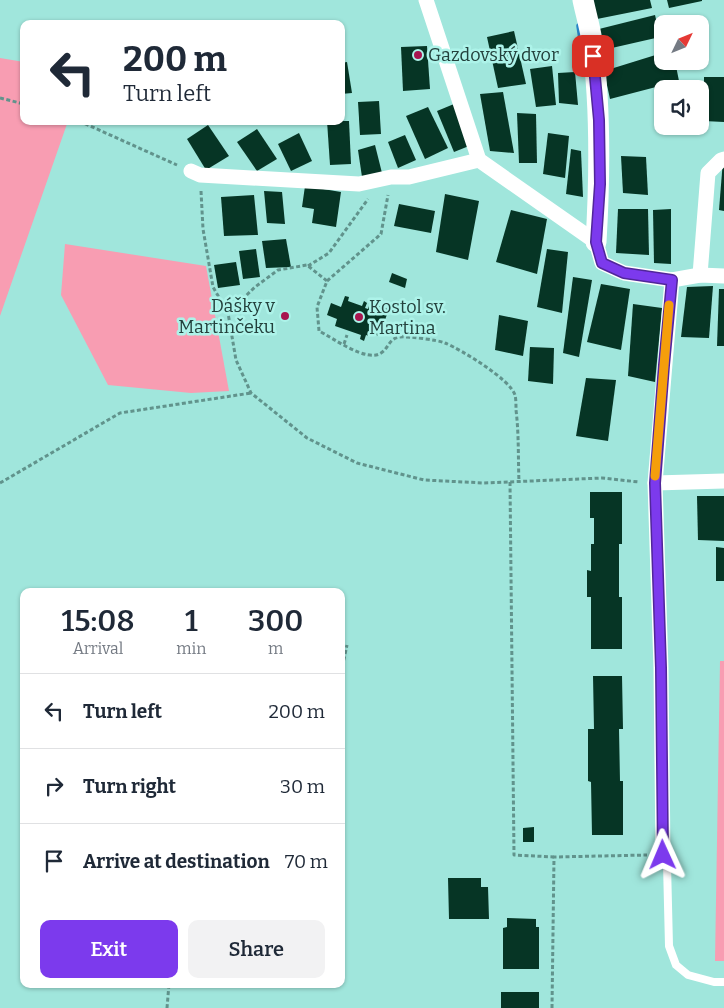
<!DOCTYPE html>
<html lang="en">
<head>
<meta charset="utf-8">
<style>
  :root { --surface:#fff; --page:#f2f2f3; --text:#1f2937; --muted:#747a83; --line:#e0e1e3; --accent:#7c3aed }
  body { margin:0; font-family:Bitter,serif; background:var(--page); color:var(--text); height:100vh; display:flex; flex-direction:column; font-size:19px; white-space:nowrap }
  * { box-sizing:border-box; margin:0 }
  p { font-size:16px; color:var(--muted) }
  .icon { flex:none; width:28px; height:28px; fill:none; stroke:currentColor; stroke-width:2; stroke-linecap:round; stroke-linejoin:round }
  .map { position:relative; flex:1; overflow:hidden }
  .panel { position:absolute; left:20px; top:588px; width:325px; height:400px; display:flex; flex-direction:column; background:var(--surface); border-radius:10px; box-shadow:0 1px 4px #0004 }
  .panel>* { flex:none }
  .guide { position:absolute; left:20px; top:20px; width:325px; height:105px; border-radius:10px; box-shadow:0 1px 4px #0004; background:#fff; color:var(--text); overflow:hidden }
  .needle { width:32px; rotate:47deg }
  .buttons { position:absolute; left:654px; top:15px; display:grid; gap:10px }
  .buttons a { display:grid; place-items:center; width:55px; height:55px; border-radius:10px; background:var(--surface); box-shadow:0 1px 4px #0004; font-size:25px }
  .pin { position:absolute; display:grid; place-items:center; width:42px; height:42px; color:#fff; margin:-21px; border-radius:10px; box-shadow:0 2px 8px #0006 }
  .me { position:absolute; width:55px; margin:-28px; rotate:359deg; stroke-linejoin:round; filter:drop-shadow(0 0 4px #0008) }
  .turn { display:flex; align-items:center; gap:18px; height:105px; padding:0 20px; font-size:22px }
  .turn .icon { width:65px; height:65px; stroke-width:2.5 }
  .turn b { display:block; font-size:35px; line-height:42px }
  .eta { display:flex; justify-content:space-evenly; align-items:center; height:85px; text-align:center }
  .eta b { font-size:30px; font-weight:600; line-height:35px }
  .action { display:flex; gap:10px; margin-top:auto; padding:10px 20px }
  .action a { flex:1; height:58px; border-radius:10px; background:var(--accent); color:#fff; font-size:20px; font-weight:600; line-height:58px; text-align:center }
  .action a+a { background:var(--page); color:var(--text) }
  ul { padding:0; list-style:none }
  li { display:flex; align-items:center; gap:15px; height:75px; padding:0 20px; border-top:1px solid var(--line) }
  li div { flex:1 }
  li b { display:block; font-size:19px }
  li em { font-style:normal }
  .map>svg:first-child { display:block }
  .green { fill:#f89db2 }
  .lines { fill:none; stroke-linecap:round; stroke-linejoin:round }
  .stream { stroke:#2884c7; stroke-width:5.5 }
  .building { fill:#063525 }
  .path { stroke:#61938c; stroke-width:3; stroke-dasharray:4 2.5; stroke-linecap:butt }
  .lane { stroke:#fff; stroke-width:8 }
  .street { stroke:#fff; stroke-width:15 }
  .secondary { stroke:#fff; stroke-width:21 }
  .route-casing { stroke:#51269a; stroke-width:12 }
  .route { stroke:#7c3aed; stroke-width:9 }
  .slow { stroke:#f59e0b; stroke-width:9 }
  .poi-dot { fill:#a8154f; stroke:#adf3e9; stroke-width:2 }
  .labels { text-anchor:middle; stroke-width:5; stroke-linejoin:round; paint-order:stroke }
  .poi-label { font-size:18px; fill:#23403c; stroke:#adf3e9; text-anchor:start }
</style>
</head>
<body>
<div class="map">
<svg width="724" height="1008" viewBox="0 0 724 1008">
  <rect width="100%" height="100%" fill="#a0e6dc"/>
  <!-- green -->
  <g class="green">
    <polygon points="0,58 24,62 24,121 68,121 0,316"/>
    <polygon points="65,244 206,266 229,391 191,393 108,385 61,295"/>
    <polygon points="720,661 724,661 724,961 715,961"/>
  </g>
  <g class="lines">
    <!-- stream -->
    <polyline class="stream" points="579,26 582,46"/>
  </g>
  <!-- building -->
  <g class="building">
    <polygon points="593,0 650,0 652,8 597,19"/>
    <polygon points="667,0 702,0 702,1 669,8"/>
    <polygon points="655,15 660,37 603,50 599,29"/>
    <polygon points="514,31 526,84 498,88 487,37"/>
    <polygon points="427,46 430,89 403,91 401,47"/>
    <polygon points="662,53 662,61 675,61 679,81 610,99 604,71"/>
    <polygon points="347,62 352,93 341,94 341,63"/>
    <polygon points="552,66 556,105 536,107 530,69"/>
    <polygon points="575,72 578,105 559,103 558,73"/>
    <polygon points="704,77 724,77 724,122 704,121"/>
    <polygon points="503,92 514,153 490,151 480,94"/>
    <polygon points="379,101 381,134 360,135 358,102"/>
    <polygon points="454,104 469,146 454,152 437,111"/>
    <polygon points="428,107 448,148 425,159 406,116"/>
    <polygon points="517,113 536,114 537,163 519,163"/>
    <polygon points="327,121 349,121 351,164 330,165"/>
    <polygon points="208,125 229,156 206,170 187,139"/>
    <polygon points="257,129 277,159 257,171 237,142"/>
    <polygon points="299,133 312,161 291,171 278,144"/>
    <polygon points="548,133 569,136 565,178 543,174"/>
    <polygon points="405,135 416,160 398,168 388,142"/>
    <polygon points="375,145 382,173 362,177 358,150"/>
    <polygon points="571,149 581,151 583,197 566,194"/>
    <polygon points="621,156 646,157 648,195 623,193"/>
    <polygon points="723,160 724,160 724,211 719,210"/>
    <polygon points="305,186 341,192 336,227 312,223 314,209 302,207"/>
    <polygon points="264,191 282,192 285,224 267,223"/>
    <polygon points="445,194 479,201 468,260 436,252"/>
    <polygon points="254,195 258,235 224,236 221,197"/>
    <polygon points="399,204 435,211 431,233 394,226"/>
    <polygon points="618,209 648,209 649,255 616,253"/>
    <polygon points="671,209 671,264 654,263 653,210"/>
    <polygon points="511,210 547,219 537,274 496,262"/>
    <polygon points="286,239 291,267 266,268 262,241"/>
    <polygon points="256,249 260,277 243,279 239,251"/>
    <polygon points="547,249 568,252 562,313 537,307"/>
    <polygon points="236,262 240,285 218,288 214,265"/>
    <polygon points="392,273 407,279 405,288 389,282"/>
    <polygon points="573,277 592,280 579,357 563,353"/>
    <polygon points="601,284 630,289 621,350 587,342"/>
    <polygon points="713,286 709,338 681,337 687,287"/>
    <polygon points="719,289 724,289 724,346 717,346"/>
    <polygon points="345,296 349,297 348,301 362,306 364,301 367,303 365,308 368,309 370,303 389,309 379,336 370,333 369,336 366,335 364,341 360,339 361,335 335,326 337,319 327,315 331,303 341,307"/>
    <polygon points="633,304 662,308 655,382 628,376"/>
    <polygon points="499,315 528,321 523,356 495,350"/>
    <polygon points="530,347 554,348 553,384 528,381"/>
    <polygon points="586,378 616,380 608,441 576,436"/>
    <polygon points="590,492 622,492 622,544 619,544 619,597 622,597 622,649 591,649 591,597 587,597 587,570 591,571 591,544 594,544 594,518 590,518"/>
    <polygon points="697,496 724,496 724,541 698,540"/>
    <polygon points="716,547 724,548 724,581 716,581"/>
    <polygon points="593,676 622,676 623,729 619,729 620,781 623,781 623,835 592,835 591,782 588,781 588,729 594,729"/>
    <polygon points="534,827 534,842 523,842 523,828"/>
    <polygon points="448,878 481,878 481,887 488,887 489,919 449,919"/>
    <polygon points="507,918 536,919 536,927 539,927 539,969 503,969 503,928 507,927"/>
    <rect x="501" y="992" width="38" height="16"/>
  </g>
  <g class="lines">
    <!-- path -->
    <g class="path">
      <polyline points="0,98 24,104"/>
      <polyline points="79,121 177,165"/>
      <polyline points="201,191 203,229 213,287 228,313 236,360 251,393 307,438 357,463 424,480 484,483 602,478 639,482"/>
      <polyline points="308,266 329,253 368,199"/>
      <polyline points="327,281 381,234 388,195"/>
      <path d="M228 313 255 287 278 270 307 265 327 281 317 307 319 331C333 338 367 363 381 353 389 348 389 338 400 337 408 336 438 340 445 343 460 349 510 379 515 395 516 399 516 405 516 410 519 434 518 458 519 482"/>
      <polyline points="344,344 347,335"/>
      <polyline points="510,482 514,855 554,857"/>
      <polyline points="0,483 120,413 251,393"/>
      <polyline points="341,673 347,645"/>
      <polyline points="167,1008 169,984"/>
      <polyline points="552,1008 554,857 647,855"/>
    </g>
    <!-- lane -->
    <polyline class="lane" points="663,855 667,864 669,946 676,965 688,975 714,982 724,982"/>
    <!-- street -->
    <g class="street">
      <polyline points="426,0 479,160 596,242 602,263 624,273 672,280 700,275 724,276"/>
      <polyline points="191,171 200,175 359,184 391,177 409,177 479,160"/>
      <polyline points="700,275 708,173 721,160 724,159"/>
      <polyline points="655,483 724,481"/>
      <polyline points="663,855 661,668 655,483 672,280"/>
    </g>
    <!-- secondary -->
    <path class="secondary" d="M583 0C586 14 590 28 592 41 601 108 600 175 596 242"/>
  </g>
  <g class="lines">
    <!-- route casing -->
    <g class="route-casing">
      <polyline id="route" points="593,56 599,120 600,184 596,242 602,263 624,273 672,280 664,365 655,483 661,668 663,855"/>
    </g>
    <!-- route -->
    <use href="#route" class="route"/>
    <!-- slow -->
    <polyline class="slow" points="655,476 669,305"/>
  </g>
  <!-- markers -->
  <g class="poi-dot">
    <circle cx="418" cy="55" r="5"/>
    <circle cx="285" cy="316" r="5"/>
    <circle cx="359" cy="317" r="5"/>
  </g>
  <g class="labels">
    <!-- poi labels -->
    <g class="poi-label">
      <text x="428" y="61">Gazdovský dvor</text>
      <text x="275" y="312" text-anchor="end">Dášky v<tspan x="275" dy="21">Martinčeku</tspan></text>
      <text x="369" y="313">Kostol sv.<tspan x="369" dy="21">Martina</tspan></text>
    </g>
  </g>
</svg>
<div class="buttons">
<a><svg class="needle" viewBox="-14 -14 28 28"><path d="M0-13l5 13h-10z" fill="#e53935"/><path d="M0 13l5-13h-10z" fill="#747a83"/></svg></a>
<a><svg class="icon" aria-label="sound" viewBox="0 0 24 24"><path d="M4 9h4l5-4v14l-5-4H4zM17 9q2 3 0 6"/></svg></a>
</div>
<div class="pin" style="left:593px;top:56px;background:#d93025"><svg class="icon" aria-label="arrive" viewBox="0 0 24 24"><path d="M6 21V4h12l-3 4 3 4H6"/></svg></div>
<svg class="me" style="left:663px;top:855px" viewBox="-20 -20 40 40"><path d="M0-17L14 15 0 8-14 15z" fill="#7c3aed" stroke="#fff" stroke-width="4"/></svg>
<div class="guide">
<div class="turn"><svg class="icon" aria-label="left" viewBox="0 0 24 24"><path d="M17 20v-9H6M10 6l-5 5 5 5"/></svg><div><b>200 m</b>Turn left</div></div>
</div>
<section class="panel">
<div class="eta">
<div><b>15:08</b><p>Arrival</p></div>
<div><b>1</b><p>min</p></div>
<div><b>300</b><p>m</p></div>
</div>
<ul>
<li><svg class="icon" aria-label="left" viewBox="0 0 24 24"><path d="M17 20v-9H6M10 6l-5 5 5 5"/></svg><div><b>Turn left</b></div><em>200 m</em></li>
<li><svg class="icon" aria-label="right" viewBox="0 0 24 24"><path d="M7 20v-9h11M14 6l5 5-5 5"/></svg><div><b>Turn right</b></div><em>30 m</em></li>
<li><svg class="icon" aria-label="arrive" viewBox="0 0 24 24"><path d="M6 21V4h12l-3 4 3 4H6"/></svg><div><b>Arrive at destination</b></div><em>70 m</em></li>
</ul>
<div class="action"><a>Exit</a><a>Share</a></div>
</section>
</div>
</body>
</html>
